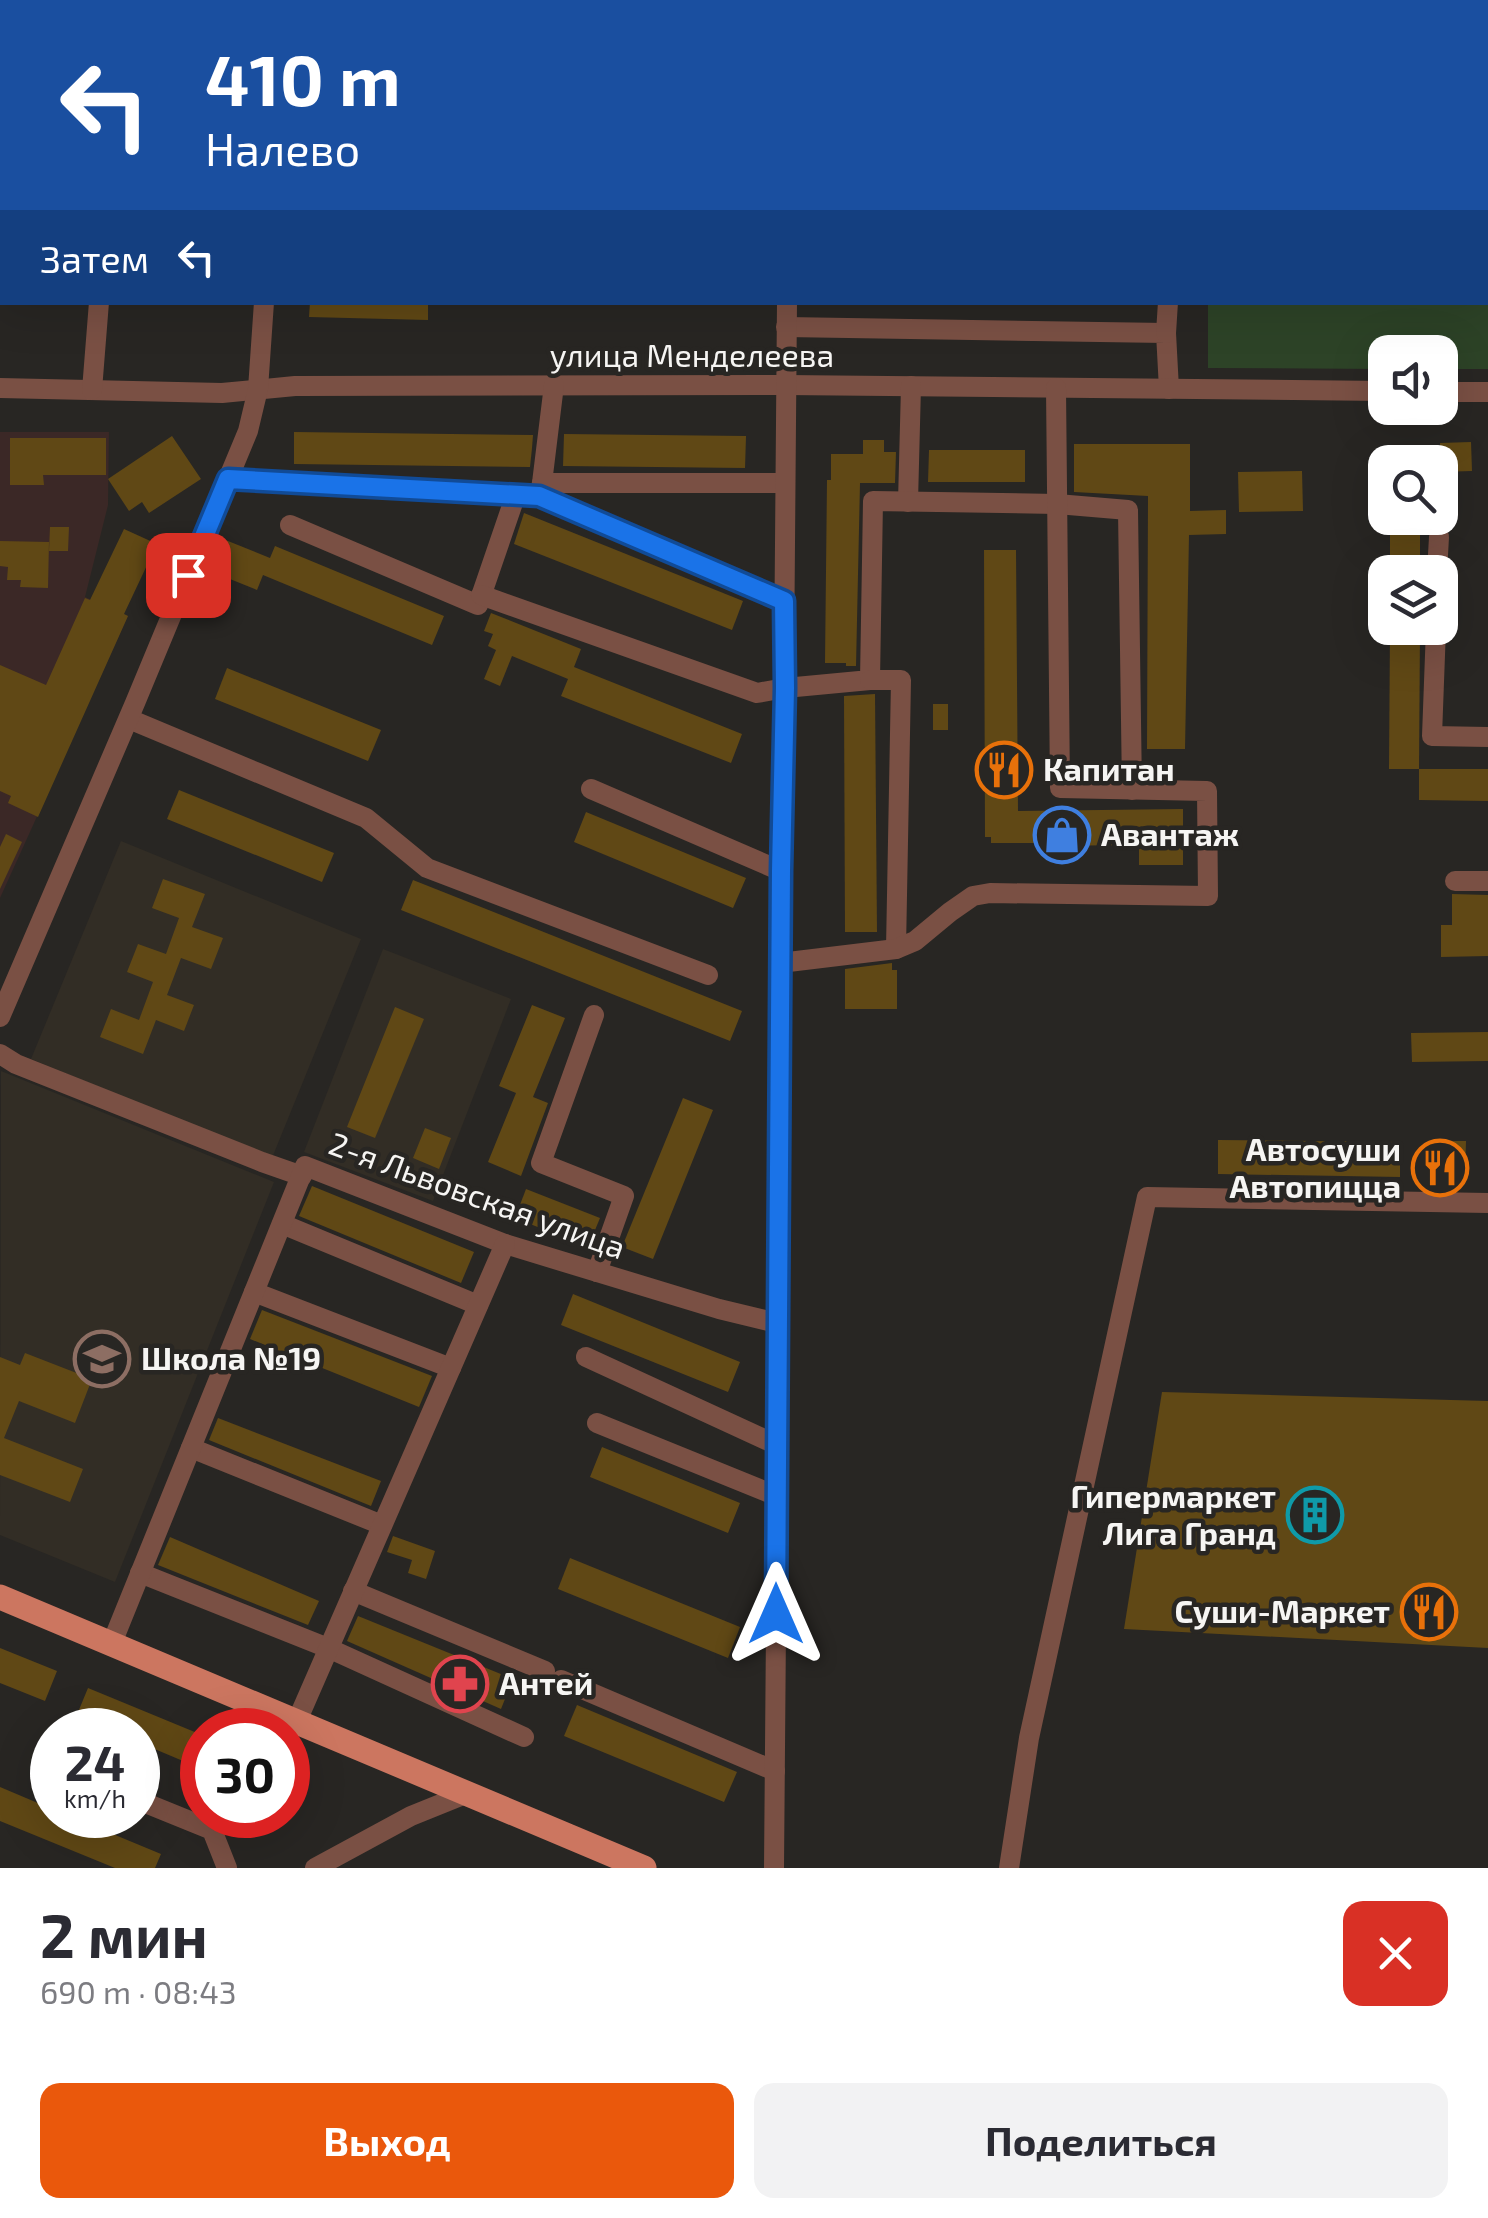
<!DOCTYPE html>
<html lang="ru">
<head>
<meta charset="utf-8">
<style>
  :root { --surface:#fff; --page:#f2f2f3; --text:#2b2b33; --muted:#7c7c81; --accent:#ea580c }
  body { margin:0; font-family:"Exo 2",sans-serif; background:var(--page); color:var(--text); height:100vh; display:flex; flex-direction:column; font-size:38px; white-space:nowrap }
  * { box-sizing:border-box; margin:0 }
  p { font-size:32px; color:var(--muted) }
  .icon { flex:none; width:55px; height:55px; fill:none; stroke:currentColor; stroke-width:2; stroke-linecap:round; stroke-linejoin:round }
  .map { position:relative; height:1868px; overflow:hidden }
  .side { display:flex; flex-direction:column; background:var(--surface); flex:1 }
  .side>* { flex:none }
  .banner { position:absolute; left:0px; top:0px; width:1490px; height:305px; box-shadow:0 10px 40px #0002; background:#1a4fa0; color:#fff; overflow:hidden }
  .controls { position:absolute; left:1368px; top:335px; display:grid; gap:20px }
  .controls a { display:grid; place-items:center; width:90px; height:90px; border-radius:20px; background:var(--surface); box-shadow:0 10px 40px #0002; font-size:50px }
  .speed { position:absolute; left:30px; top:1708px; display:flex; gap:20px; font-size:50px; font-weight:700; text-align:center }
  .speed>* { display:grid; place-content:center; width:130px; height:130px; border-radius:50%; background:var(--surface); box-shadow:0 10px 40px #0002; line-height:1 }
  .speed small { font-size:25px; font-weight:400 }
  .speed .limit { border:15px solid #d22; background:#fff; color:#111 }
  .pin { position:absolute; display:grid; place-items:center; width:85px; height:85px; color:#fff; margin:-42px; border-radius:20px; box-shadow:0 5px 15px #0006 }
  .me { position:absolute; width:110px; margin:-55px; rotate:0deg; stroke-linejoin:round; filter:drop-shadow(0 0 8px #0008) }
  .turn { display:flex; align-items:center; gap:35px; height:210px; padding:0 40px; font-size:45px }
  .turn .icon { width:130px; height:130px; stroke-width:2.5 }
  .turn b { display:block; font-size:70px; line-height:85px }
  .then { display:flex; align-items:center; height:95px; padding:0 40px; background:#0003; gap:20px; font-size:38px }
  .round { display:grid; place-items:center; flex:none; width:105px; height:105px; border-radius:20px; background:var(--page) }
  .headline { display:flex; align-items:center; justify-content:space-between; height:170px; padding:0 40px }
  h1 { font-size:60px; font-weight:700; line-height:75px }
  .cta { display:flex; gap:20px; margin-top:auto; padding:20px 40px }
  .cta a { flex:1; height:115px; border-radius:20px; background:var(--accent); color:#fff; font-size:40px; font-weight:700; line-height:115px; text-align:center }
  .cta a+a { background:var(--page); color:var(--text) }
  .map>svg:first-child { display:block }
  .industrial { fill:#3b2826 }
  .built { fill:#322d25 }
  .green { fill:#2d4327 }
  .building { fill:#604815 }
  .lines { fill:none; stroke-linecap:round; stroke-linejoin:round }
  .minor { stroke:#7a5044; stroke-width:20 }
  .major { stroke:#cc7660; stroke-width:25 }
  .route-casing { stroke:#114b97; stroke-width:25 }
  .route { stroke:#1a73e8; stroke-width:18 }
  .labels { text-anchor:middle; stroke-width:9; stroke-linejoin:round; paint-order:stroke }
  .street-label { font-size:32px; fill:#f6f5f3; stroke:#282623 }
  .poi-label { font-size:32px; font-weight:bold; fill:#f6f5f3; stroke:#282623; text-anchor:start }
</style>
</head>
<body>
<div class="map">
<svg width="1488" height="1868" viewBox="0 0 1488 1868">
  <rect width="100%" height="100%" fill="#282623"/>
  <!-- industrial -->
  <polygon class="industrial" points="0,432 109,432 108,505 85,597 128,616 0,898"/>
  <!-- built -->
  <g class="built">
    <polygon points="121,841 361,939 272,1158 31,1059"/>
    <polygon points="383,949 511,999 433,1201 304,1152"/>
    <polygon points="1,1071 274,1182 115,1582 0,1535"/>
  </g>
  <!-- green -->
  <polygon class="green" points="1488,56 1488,369 1440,369 1440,352 1385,352 1385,369 1208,368 1208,303 1488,302"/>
  <!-- building -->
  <g class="building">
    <polygon points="310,302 428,302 428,320 309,317"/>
    <polygon points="294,432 533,435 532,448 530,467 294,464"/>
    <polygon points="564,434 746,436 745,468 563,466"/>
    <polygon points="172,436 201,479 149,513 142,502 129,511 108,479"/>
    <polygon points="10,438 106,438 106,475 43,475 44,485 10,485"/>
    <polygon points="863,440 884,440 884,452 896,452 895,483 860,483 856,666 846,666 846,663 825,663 827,480 831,480 831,454 863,454"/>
    <polygon points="1471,442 1472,471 1440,472 1440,443"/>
    <polygon points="1074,444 1190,444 1190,511 1226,510 1226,534 1189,535 1185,749 1147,749 1148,496 1074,492"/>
    <polygon points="929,450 1025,450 1025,482 928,482"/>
    <polygon points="1302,471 1303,511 1239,512 1238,472"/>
    <polygon points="524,513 743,601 732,630 514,544"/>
    <polygon points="50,527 69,527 68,551 49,551"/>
    <polygon points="124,529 157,544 124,614 128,616 38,817 8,803 11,796 0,791 0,665 46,685 85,598 90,600"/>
    <rect x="1390" y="530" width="30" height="42"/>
    <polygon points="223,539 270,558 275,546 444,616 432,645 263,575 257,590 210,571"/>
    <polygon points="0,541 49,542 48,588 20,587 21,580 7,580 8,567 0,566"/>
    <polygon points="984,550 1016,550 1018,811 1183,809 1183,865 1139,865 1139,845 1035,846 1035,843 991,843 991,837 985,837"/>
    <polygon points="491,613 581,649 574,667 742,734 731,763 561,696 568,679 512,656 500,686 484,679 496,650 488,646 493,634 484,631"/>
    <polygon points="1390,628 1420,628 1419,769 1389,769"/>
    <polygon points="227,668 381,730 368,761 215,699"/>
    <polygon points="875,694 877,932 845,932 844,696"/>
    <rect x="933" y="704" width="15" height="26"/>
    <polygon points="1419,769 1488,769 1488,801 1419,800"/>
    <polygon points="179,790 334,853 322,882 167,819"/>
    <polygon points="586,812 746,878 733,908 574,842"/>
    <polygon points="6,834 22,842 0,889 0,847"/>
    <polygon points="163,879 205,894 192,927 223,938 211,969 181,958 167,995 194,1005 184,1031 156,1020 143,1054 100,1037 111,1009 139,1020 153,982 127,972 138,944 166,954 179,918 152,908"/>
    <polygon points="413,880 742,1011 730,1041 401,910"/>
    <polygon points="1452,894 1488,895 1488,956 1441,957 1441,925 1452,925"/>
    <polygon points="892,963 892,970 897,970 897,1009 845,1009 845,969"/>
    <polygon points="532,1005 565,1018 533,1097 548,1103 521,1176 488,1162 516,1093 499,1086"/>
    <polygon points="395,1007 424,1019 375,1138 347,1127"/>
    <polygon points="1488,1032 1488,1061 1412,1062 1411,1033"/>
    <polygon points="683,1098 713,1110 653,1259 622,1247"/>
    <polygon points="425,1128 451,1138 439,1169 413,1158"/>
    <polygon points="1218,1140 1400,1142 1400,1177 1218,1174"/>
    <polygon points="1433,1141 1466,1141 1465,1175 1432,1175"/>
    <polygon points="312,1186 474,1252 461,1283 299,1216"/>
    <polygon points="526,1189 600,1218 588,1247 515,1218"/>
    <polygon points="573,1294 740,1362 728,1392 561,1325"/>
    <polygon points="262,1310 432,1376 419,1407 250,1339"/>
    <polygon points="25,1353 92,1379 75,1423 19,1401 4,1438 83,1469 70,1502 0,1475 0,1357 20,1365"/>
    <polygon points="1162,1392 1488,1401 1488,1648 1124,1629"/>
    <polygon points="218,1418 381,1481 371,1506 209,1440"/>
    <polygon points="602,1447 740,1503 728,1533 590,1477"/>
    <polygon points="393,1536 435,1551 426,1579 408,1573 412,1560 387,1552"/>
    <polygon points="170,1537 319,1601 308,1625 158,1565"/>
    <polygon points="570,1558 740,1627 728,1658 558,1589"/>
    <polygon points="358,1616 513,1679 501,1709 347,1641"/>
    <polygon points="0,1648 57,1671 45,1701 0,1683"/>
    <polygon points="88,1688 202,1735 202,1769 138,1742 138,1730 109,1730 76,1717"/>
    <polygon points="577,1705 737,1772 724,1802 564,1736"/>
    <polygon points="0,1787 52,1809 52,1815 67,1815 161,1854 155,1868 115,1868 0,1821"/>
  </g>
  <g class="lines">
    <!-- minor -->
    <g class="minor">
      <polyline points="185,2 185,0"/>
      <polyline points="270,2 270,0"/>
      <polyline points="371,2 371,0"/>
      <polyline points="793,2 793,0"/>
      <polyline points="954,2 954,0"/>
      <polyline points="1145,2 1145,0"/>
      <polyline points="1304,2 1304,0"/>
      <polyline points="786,327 1166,333 1169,389"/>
      <polyline points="1166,333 1168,302"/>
      <polyline points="0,388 222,393 295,386 785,385 1385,391"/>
      <polyline points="92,390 99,302"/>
      <polyline points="1440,392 1488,392"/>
      <polyline points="228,479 539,496 783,601"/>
      <polyline points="542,483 554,385"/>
      <polyline points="539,496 542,483 785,483"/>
      <polyline points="908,502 911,386"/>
      <polyline points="290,525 478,605 516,494"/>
      <polyline points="1437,572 1439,537"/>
      <polyline points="481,595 757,693 785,688 870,680 873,501 1057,504 1128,510 1132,790"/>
      <polyline points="1436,628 1432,736 1488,737"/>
      <polyline points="870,680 901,680 896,949"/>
      <polyline points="129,719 366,818 427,868 708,975"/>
      <polyline points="591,789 781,871"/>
      <polyline points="1455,881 1488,881"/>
      <polyline points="780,963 896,949 915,941 950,912 973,896 990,893 1208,896 1207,791 1060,788 1056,388"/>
      <polyline points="594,1015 541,1163 624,1196 597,1272"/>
      <polyline points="0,1017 135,703 248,431 258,389 264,302"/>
      <polyline points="0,1054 16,1064 262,1162 302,1176"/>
      <polyline points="282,1224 478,1305"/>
      <polyline points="254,1292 451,1368"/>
      <polyline points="586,1357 777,1445"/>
      <polyline points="597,1423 777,1496"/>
      <polyline points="191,1448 382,1525"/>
      <polyline points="140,1573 328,1648 524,1737"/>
      <polyline points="353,1591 545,1671"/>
      <polyline points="112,1643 305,1166 505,1244 719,1309 777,1323"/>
      <polyline points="561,1680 775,1771"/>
      <polyline points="297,1721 505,1244"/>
      <polyline points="51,1765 52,1766"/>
      <polyline points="138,1800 212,1830 227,1868"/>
      <polyline points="315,1868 411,1816 468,1793"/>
      <polyline points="774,1868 787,302"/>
      <polyline points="1009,1868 1029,1738 1147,1197 1488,1203"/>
    </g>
    <!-- major -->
    <polyline class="major" points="0,1597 644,1868"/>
  </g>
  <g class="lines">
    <!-- route casing -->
    <g class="route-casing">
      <polyline id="route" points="188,575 228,479 539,496 784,601 785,688 781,871 776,1614"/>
    </g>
    <!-- route -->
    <use href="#route" class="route"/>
  </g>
  <!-- icons -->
  <defs>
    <g id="restaurant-ring" transform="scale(2.875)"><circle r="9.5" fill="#282623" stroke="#e8710a" stroke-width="1.5"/><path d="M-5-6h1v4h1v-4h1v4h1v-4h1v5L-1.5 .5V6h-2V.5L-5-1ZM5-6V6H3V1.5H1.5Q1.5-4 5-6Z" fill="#e8710a"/></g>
    <g id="shop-ring" transform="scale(2.875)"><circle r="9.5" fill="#282623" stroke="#3f7fe0" stroke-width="1.5"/><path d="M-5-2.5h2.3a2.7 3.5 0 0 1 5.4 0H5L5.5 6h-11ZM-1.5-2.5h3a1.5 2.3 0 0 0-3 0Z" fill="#3f7fe0"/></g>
    <g id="school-ring" transform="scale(2.875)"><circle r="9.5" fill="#282623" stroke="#8d6e63" stroke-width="1.5"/><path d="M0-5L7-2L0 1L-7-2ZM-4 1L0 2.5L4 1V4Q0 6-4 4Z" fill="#8d6e63"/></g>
    <g id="building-ring" transform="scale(2.875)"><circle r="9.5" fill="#282623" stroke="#0f9aa8" stroke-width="1.5"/><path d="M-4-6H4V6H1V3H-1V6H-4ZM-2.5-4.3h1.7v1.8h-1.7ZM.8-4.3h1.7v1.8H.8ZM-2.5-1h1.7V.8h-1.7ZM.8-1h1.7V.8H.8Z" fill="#0f9aa8"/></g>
    <g id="pharmacy-ring" transform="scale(2.875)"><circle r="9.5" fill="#282623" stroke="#e0444e" stroke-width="1.5"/><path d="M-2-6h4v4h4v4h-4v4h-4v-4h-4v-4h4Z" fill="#e0444e"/></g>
  </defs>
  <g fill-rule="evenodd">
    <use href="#restaurant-ring" x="1004" y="770"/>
    <use href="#shop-ring" x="1062" y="835"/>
    <use href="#restaurant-ring" x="1440" y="1168"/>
    <use href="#school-ring" x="102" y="1359"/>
    <use href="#building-ring" x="1315" y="1515"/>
    <use href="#restaurant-ring" x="1429" y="1612"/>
    <use href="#pharmacy-ring" x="460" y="1684"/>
  </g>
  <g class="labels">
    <!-- street labels -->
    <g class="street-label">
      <text x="692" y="367">улица Менделеева</text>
      <text transform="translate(477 1196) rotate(20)" y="11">2-я Львовская улица</text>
    </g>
    <!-- poi labels -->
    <g class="poi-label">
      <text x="1043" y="781">Капитан</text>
      <text x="1101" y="846">Авантаж</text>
      <text x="1401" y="1161" text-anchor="end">Автосуши<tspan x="1401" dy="37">Автопицца</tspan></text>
      <text x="141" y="1370">Школа №19</text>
      <text x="1276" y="1508" text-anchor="end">Гипермаркет<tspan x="1276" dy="37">Лига Гранд</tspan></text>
      <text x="1390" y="1623" text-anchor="end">Суши-Маркет</text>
      <text x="499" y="1695">Антей</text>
    </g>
  </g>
</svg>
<div class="controls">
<a><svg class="icon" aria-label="sound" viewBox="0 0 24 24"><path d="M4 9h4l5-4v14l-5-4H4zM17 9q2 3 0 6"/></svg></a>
<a><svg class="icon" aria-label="search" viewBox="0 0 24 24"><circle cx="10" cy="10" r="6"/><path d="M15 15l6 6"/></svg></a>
<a><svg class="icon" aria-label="layers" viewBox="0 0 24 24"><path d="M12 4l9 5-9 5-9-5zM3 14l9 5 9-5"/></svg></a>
</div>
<div class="speed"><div>24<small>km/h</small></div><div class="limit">30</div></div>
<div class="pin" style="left:188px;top:575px;background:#d93025"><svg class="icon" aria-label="arrive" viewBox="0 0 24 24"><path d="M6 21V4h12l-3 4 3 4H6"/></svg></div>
<svg class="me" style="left:776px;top:1614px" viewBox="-20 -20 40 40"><path d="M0-17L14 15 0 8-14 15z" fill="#1a73e8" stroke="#fff" stroke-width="4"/></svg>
<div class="banner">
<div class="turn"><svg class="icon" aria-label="left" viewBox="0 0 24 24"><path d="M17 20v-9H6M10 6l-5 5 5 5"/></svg><div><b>410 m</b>Налево</div></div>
<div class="then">Затем<svg class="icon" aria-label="left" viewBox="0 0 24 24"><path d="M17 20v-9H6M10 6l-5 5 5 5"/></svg></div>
</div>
</div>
<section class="side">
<div class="headline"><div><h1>2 мин</h1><p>690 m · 08:43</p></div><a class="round" style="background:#d93025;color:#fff"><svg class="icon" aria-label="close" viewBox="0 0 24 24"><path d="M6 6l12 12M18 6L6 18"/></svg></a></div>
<div class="cta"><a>Выход</a><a>Поделиться</a></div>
</section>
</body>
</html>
